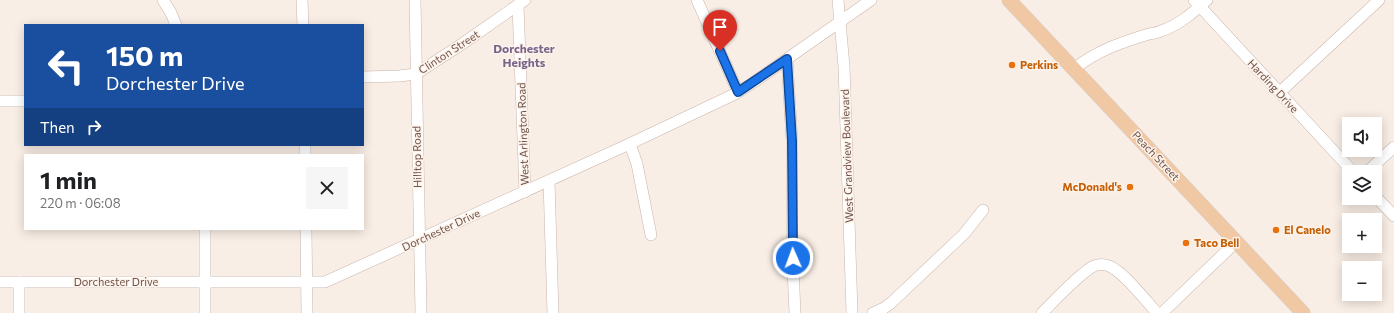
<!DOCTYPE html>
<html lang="en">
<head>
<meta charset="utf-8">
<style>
  :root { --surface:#fff; --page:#f6f6f6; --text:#202124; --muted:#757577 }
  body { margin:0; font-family:Commissioner,sans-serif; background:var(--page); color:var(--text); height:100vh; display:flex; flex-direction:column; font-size:15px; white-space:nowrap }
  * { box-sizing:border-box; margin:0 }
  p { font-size:13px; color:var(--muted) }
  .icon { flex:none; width:22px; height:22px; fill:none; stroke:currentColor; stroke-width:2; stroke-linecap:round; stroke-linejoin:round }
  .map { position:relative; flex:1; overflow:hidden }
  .drawer { position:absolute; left:24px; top:154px; width:340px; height:76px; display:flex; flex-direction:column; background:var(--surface); border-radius:0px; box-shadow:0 2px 10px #0003 }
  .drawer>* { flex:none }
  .guide { position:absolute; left:24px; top:24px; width:340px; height:122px; border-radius:0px; box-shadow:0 2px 10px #0003; background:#1a4fa0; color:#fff; overflow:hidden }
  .controls { position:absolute; left:1342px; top:117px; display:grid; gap:8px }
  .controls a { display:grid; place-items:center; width:40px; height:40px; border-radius:0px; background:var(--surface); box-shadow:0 2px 10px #0003; font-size:20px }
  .pin { position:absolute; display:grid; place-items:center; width:34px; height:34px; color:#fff; margin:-41px -17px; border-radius:50% 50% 50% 0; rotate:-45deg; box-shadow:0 0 4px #0007 }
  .pin .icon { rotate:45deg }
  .me { position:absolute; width:44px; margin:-22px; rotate:358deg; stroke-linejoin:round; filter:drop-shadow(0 0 3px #0008) }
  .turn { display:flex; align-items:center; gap:14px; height:84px; padding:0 16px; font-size:18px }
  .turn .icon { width:52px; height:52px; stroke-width:2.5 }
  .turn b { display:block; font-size:28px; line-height:34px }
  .then { display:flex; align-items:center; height:38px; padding:0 16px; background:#0003; gap:8px; font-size:15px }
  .round { display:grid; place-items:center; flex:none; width:42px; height:42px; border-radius:0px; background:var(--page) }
  .headline { display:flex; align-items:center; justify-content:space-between; height:68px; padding:0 16px }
  h1 { font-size:24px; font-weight:700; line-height:30px }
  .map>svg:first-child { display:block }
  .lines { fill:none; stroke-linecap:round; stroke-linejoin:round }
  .minor-casing { stroke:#c9b5ac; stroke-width:12 }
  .major-casing { stroke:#d4ccca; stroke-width:15 }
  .minor { stroke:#fff; stroke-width:11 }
  .major { stroke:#f1c8a4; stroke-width:14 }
  .route-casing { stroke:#114b97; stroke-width:10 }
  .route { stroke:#1a73e8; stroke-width:7 }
  .food-dot { fill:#e8710a; stroke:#fdf3ea; stroke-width:1.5 }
  .labels { text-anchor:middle; stroke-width:3; stroke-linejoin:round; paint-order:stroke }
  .street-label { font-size:11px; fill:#6f544d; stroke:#fdf3ea }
  .food-label { font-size:11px; font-weight:bold; fill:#c56008; stroke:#fdf3ea; text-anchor:start }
  .neighbourhood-label { font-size:12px; font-weight:bold; fill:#79658c; stroke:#fdf3ea }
</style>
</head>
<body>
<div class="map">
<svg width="1394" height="313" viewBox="0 0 1394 313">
  <rect width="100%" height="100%" fill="#f9eee5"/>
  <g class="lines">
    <!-- minor casing -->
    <g class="minor-casing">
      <g id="minor">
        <polyline points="163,0 171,13 176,25"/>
        <polyline points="302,0 303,25"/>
        <polyline points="415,0 421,313"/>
        <polyline points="697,0 738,92"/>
        <polyline points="838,0 844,66 852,313"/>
        <polyline points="1194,0 1353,172"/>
        <polyline points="518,5 525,192"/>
        <polyline points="787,59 792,141 792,246 795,313"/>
        <path d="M1074 69C1096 51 1122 42 1149 34 1153 33 1158 33 1161 31 1179 25 1194 12 1207 0"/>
        <polyline points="363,77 399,76 416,74 462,44 525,0"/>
        <polyline points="1280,92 1379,0"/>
        <polyline points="0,101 25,101"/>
        <polyline points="630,144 637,164 651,235"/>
        <polyline points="305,145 305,155"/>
        <polyline points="1367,172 1394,147"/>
        <polyline points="549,181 553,313"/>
        <polyline points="1375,196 1394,216"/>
        <polyline points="205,229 205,313"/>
        <polyline points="306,229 307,313"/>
        <polyline points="0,282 325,282 625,146 737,93 754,82 871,0"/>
        <polyline points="19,282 19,313"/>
        <polyline points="873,313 884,308 891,303 964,234 983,210"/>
        <path d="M1042 313C1054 301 1081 272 1094 266 1099 264 1104 264 1109 266 1123 271 1146 301 1157 313"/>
        <polyline points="1162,313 1236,242"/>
      </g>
    </g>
    <!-- major casing -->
    <g class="major-casing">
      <polyline id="major" points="1009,0 1303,313"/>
    </g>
    <!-- minor -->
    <use href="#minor" class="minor"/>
    <!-- major -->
    <use href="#major" class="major"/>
  </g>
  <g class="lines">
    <!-- route casing -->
    <g class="route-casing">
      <polyline id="route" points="720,51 738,92 787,59 792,141 793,258"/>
    </g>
    <!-- route -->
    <use href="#route" class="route"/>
  </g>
  <!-- markers -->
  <g class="food-dot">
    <circle cx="1012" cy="65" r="4"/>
    <circle cx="1130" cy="187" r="4"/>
    <circle cx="1276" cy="230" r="4"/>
    <circle cx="1186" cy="243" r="4"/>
  </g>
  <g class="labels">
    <!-- street labels -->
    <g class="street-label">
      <text transform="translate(449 52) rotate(-33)" y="4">Clinton Street</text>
      <text transform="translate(1273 86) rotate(47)" y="4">Harding Drive</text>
      <text transform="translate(523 134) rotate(-92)" y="4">West Arlington Road</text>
      <text transform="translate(847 156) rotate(-92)" y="4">West Grandview Boulevard</text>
      <text transform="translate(1156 156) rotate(47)" y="4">Peach Street</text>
      <text transform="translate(417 157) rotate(-91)" y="4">Hilltop Road</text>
      <text transform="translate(441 230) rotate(-25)" y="4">Dorchester Drive</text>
      <text x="116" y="286">Dorchester Drive</text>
    </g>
    <!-- food labels -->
    <g class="food-label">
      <text x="1020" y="69">Perkins</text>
      <text x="1122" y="191" text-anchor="end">McDonald's</text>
      <text x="1284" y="234">El Canelo</text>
      <text x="1194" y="247">Taco Bell</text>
    </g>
    <!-- neighbourhood labels -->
    <g class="neighbourhood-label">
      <text x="524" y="53">Dorchester<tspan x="524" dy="14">Heights</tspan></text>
    </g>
  </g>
</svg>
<div class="controls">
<a><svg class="icon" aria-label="sound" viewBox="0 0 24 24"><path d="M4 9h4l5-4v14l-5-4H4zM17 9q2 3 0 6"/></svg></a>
<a><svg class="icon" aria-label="layers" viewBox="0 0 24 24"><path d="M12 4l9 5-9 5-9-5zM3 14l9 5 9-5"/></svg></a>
<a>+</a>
<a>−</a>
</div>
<div class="pin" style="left:720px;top:51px;background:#d93025"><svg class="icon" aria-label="arrive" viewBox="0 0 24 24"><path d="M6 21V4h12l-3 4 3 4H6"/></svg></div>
<svg class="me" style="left:793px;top:258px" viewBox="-20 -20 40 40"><circle r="17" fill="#1a73e8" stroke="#fff" stroke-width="3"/><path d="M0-11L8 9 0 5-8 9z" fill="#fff"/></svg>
<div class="guide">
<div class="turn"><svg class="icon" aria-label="left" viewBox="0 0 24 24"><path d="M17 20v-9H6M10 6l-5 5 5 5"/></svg><div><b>150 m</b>Dorchester Drive</div></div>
<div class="then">Then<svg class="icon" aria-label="right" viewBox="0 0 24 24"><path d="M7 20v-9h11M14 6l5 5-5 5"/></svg></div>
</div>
<section class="drawer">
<div class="headline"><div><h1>1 min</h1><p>220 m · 06:08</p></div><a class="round"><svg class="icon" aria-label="close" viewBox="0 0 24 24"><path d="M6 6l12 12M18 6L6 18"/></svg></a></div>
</section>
</div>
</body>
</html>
